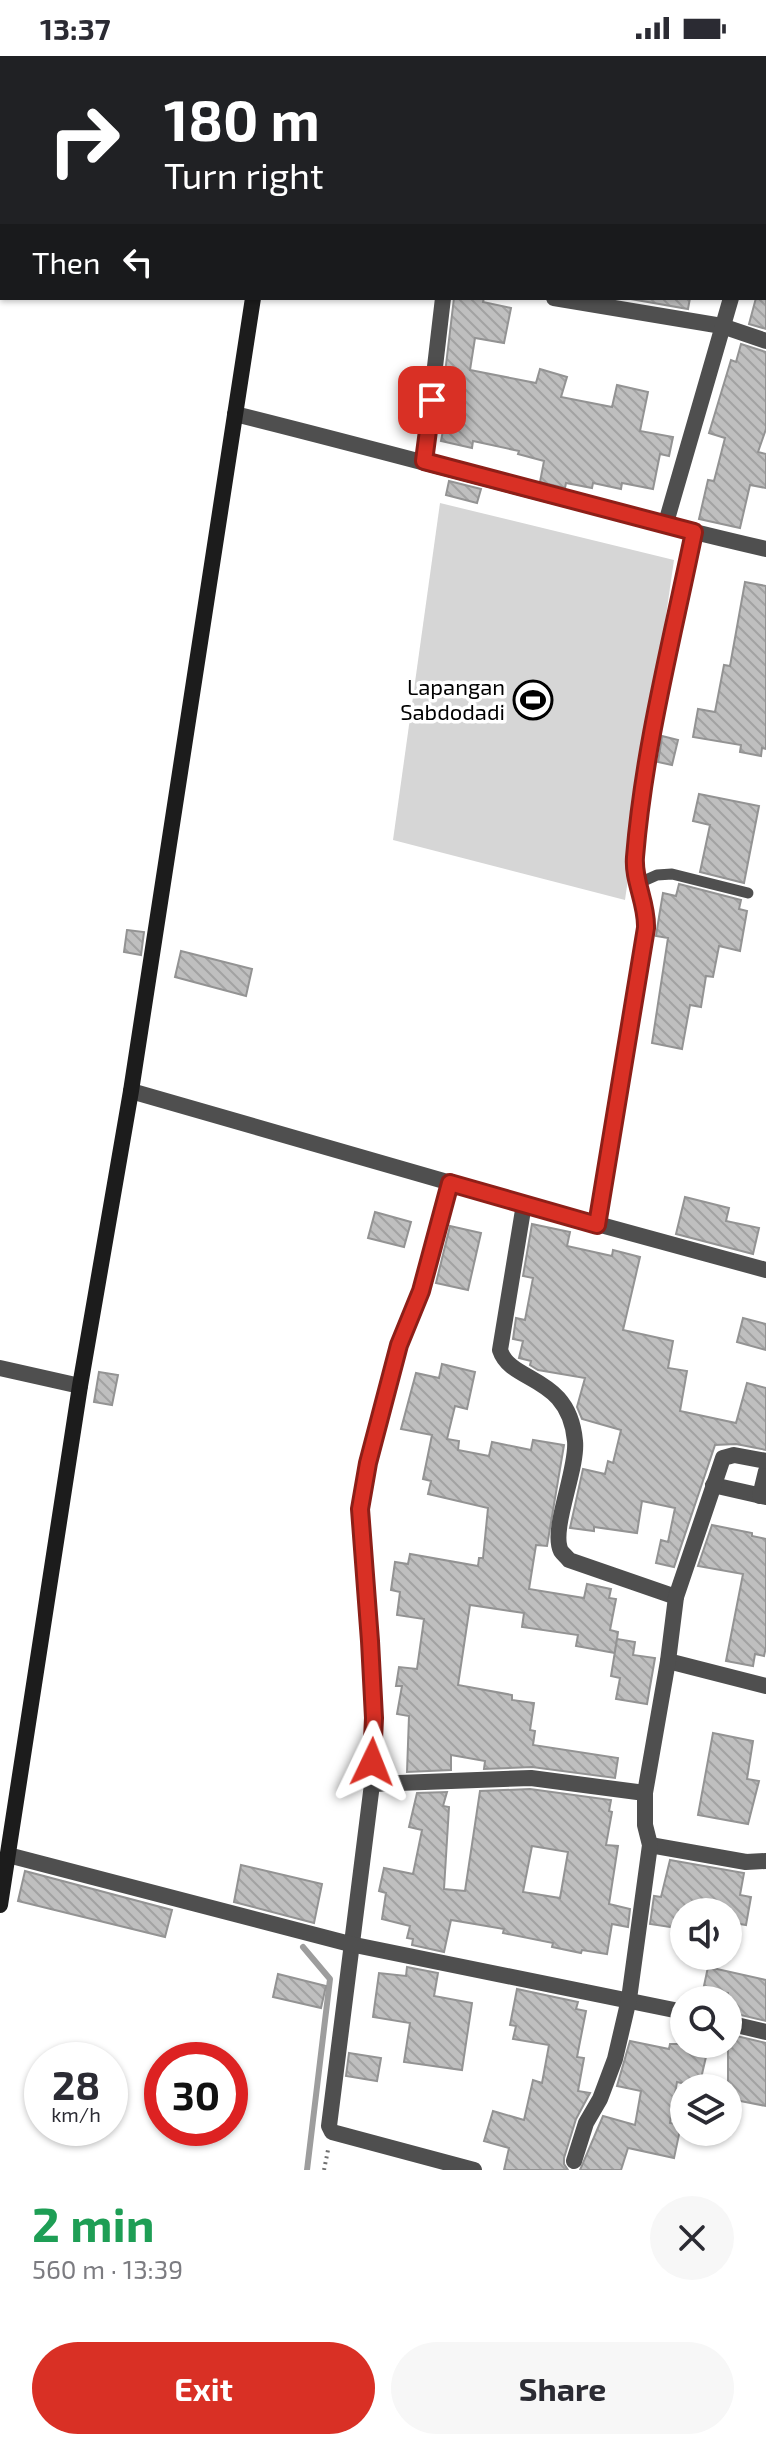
<!DOCTYPE html>
<html lang="en">
<head>
<meta charset="utf-8">
<style>
  :root { --surface:#fff; --page:#f7f7f7; --text:#2b2b33; --muted:#7c7c81; --accent:#d93025 }
  body { margin:0; font-family:"Exo 2",sans-serif; background:var(--page); color:var(--text); height:100vh; display:flex; flex-direction:column; font-size:30px; white-space:nowrap }
  * { box-sizing:border-box; margin:0 }
  p { font-size:26px; color:var(--muted) }
  .icon { flex:none; width:44px; height:44px; fill:none; stroke:currentColor; stroke-width:2; stroke-linecap:round; stroke-linejoin:round }
  .map { position:relative; height:2114px; overflow:hidden }
  .sheet { display:flex; flex-direction:column; background:var(--surface); flex:1 }
  .sheet>* { flex:none }
  .banner { position:absolute; left:0px; top:0px; width:766px; height:244px; box-shadow:0 2px 6px #0004; background:#202124; color:#fff; overflow:hidden }
  .fabs { position:absolute; left:670px; top:1842px; display:grid; gap:16px }
  .fabs a { display:grid; place-items:center; width:72px; height:72px; border-radius:50%; background:var(--surface); box-shadow:0 2px 6px #0004; font-size:40px }
  .speed { position:absolute; left:24px; top:1986px; display:flex; gap:16px; font-size:40px; font-weight:700; text-align:center }
  .speed>* { display:grid; place-content:center; width:104px; height:104px; border-radius:50%; background:var(--surface); box-shadow:0 2px 6px #0004; line-height:1 }
  .speed small { font-size:20px; font-weight:400 }
  .speed .limit { border:12px solid #d22; background:#fff; color:#111 }
  .pin { position:absolute; display:grid; place-items:center; width:68px; height:68px; color:#fff; margin:-34px; border-radius:16px; box-shadow:0 4px 12px #0006 }
  .me { position:absolute; width:88px; margin:-44px; rotate:2deg; stroke-linejoin:round; filter:drop-shadow(0 0 6px #0008) }
  .turn { display:flex; align-items:center; gap:28px; height:168px; padding:0 32px; font-size:36px }
  .turn .icon { width:104px; height:104px; stroke-width:2.5 }
  .turn b { display:block; font-size:56px; line-height:68px }
  .then { display:flex; align-items:center; height:76px; padding:0 32px; background:#0003; gap:16px; font-size:30px }
  .round { display:grid; place-items:center; flex:none; width:84px; height:84px; border-radius:42px; background:var(--page) }
  .summary { display:flex; align-items:center; justify-content:space-between; height:136px; padding:0 32px }
  h1 { font-size:48px; font-weight:700; line-height:60px; color:#1e9e55 }
  .primary-button { display:flex; gap:16px; margin-top:auto; padding:16px 32px }
  .primary-button a { flex:1; height:92px; border-radius:48px; background:var(--accent); color:#fff; font-size:32px; font-weight:700; line-height:92px; text-align:center }
  .primary-button a+a { background:var(--page); color:var(--text) }
  .status { display:flex; justify-content:space-between; align-items:center; height:56px; padding:0 40px; background:var(--surface); direction:ltr }
  .status svg { height:22px; fill:currentColor }
  .map>svg:first-child { display:block }
  .green { fill:#d6d6d6 }
  .lines { fill:none; stroke-linecap:round; stroke-linejoin:round }
  .stream { stroke:#9d9d9d; stroke-width:6 }
  .building { fill:url(#building-back-hatch); stroke:#939393; stroke-width:2; fill-rule:evenodd }
  .path { stroke:#717171; stroke-width:4; stroke-dasharray:2 4; stroke-linecap:butt }
  .lane { stroke:#4f4f4f; stroke-width:11 }
  .street { stroke:#4f4f4f; stroke-width:16 }
  .secondary { stroke:#1c1c1c; stroke-width:16 }
  .route-casing { stroke:#8d1f18; stroke-width:20 }
  .route { stroke:#d93025; stroke-width:14 }
  .labels { text-anchor:middle; stroke-width:7; stroke-linejoin:round; paint-order:stroke }
  .poi-label { font-size:22px; fill:#000; stroke:#fff; text-anchor:end }
</style>
</head>
<body>
<div class="status"><b>13:37</b><svg viewBox="0 0 49 12"><path d="M0 12V9h3v3zM5 12V6h3v6zM10 12V3h3v9zM15 12V0h3v12zM26 1h20v11H26zM47 4h2v5h-2z"/></svg></div>
<div class="map">
<svg width="766" height="2114" viewBox="0 0 766 2114">
  <defs>
    <pattern id="building-back-hatch" width="6" height="6" patternUnits="userSpaceOnUse" patternTransform="scale(2)"><rect width="6" height="6" fill="#bfbfbf"/><path d="M-1 5l2 2M0 0l6 6M5-1l2 2" fill="none" stroke="#a2a2a2"/></pattern>
  </defs>
  <rect width="100%" height="100%" fill="#fff"/>
  <!-- green -->
  <polygon class="green" points="440,447 674,504 625,844 393,784"/>
  <g class="lines">
    <!-- stream -->
    <polyline class="stream" points="303,1891 330,1923 307,2114"/>
  </g>
  <!-- building -->
  <g class="building">
    <polygon points="764,226 766,226 766,273 749,268 756,242 764,242"/>
    <polygon points="454,242 484,242 483,246 511,252 504,287 475,282 470,314 536,327 540,313 567,321 561,341 612,351 617,329 648,336 640,375 673,381 669,400 660,398 653,433 622,427 621,433 593,427 592,432 566,427 565,432 540,426 544,405 518,398 519,395 473,385 472,392 441,385 447,354 443,353 446,335 443,334"/>
    <polygon points="625,242 690,242 688,253"/>
    <polygon points="741,288 766,296 766,373 758,396 766,398 766,432 750,429 740,472 699,463 708,424 714,425 725,382 709,377 731,304 736,306"/>
    <polygon points="449,425 481,433 477,447 446,439"/>
    <polygon points="745,526 766,530 766,693 762,692 761,700 740,696 741,689 693,681 698,653 715,656 724,609 730,610"/>
    <polygon points="662,680 678,684 672,709 658,706"/>
    <polygon points="699,738 759,750 744,827 700,816 710,769 693,765"/>
    <polygon points="679,828 741,844 739,853 747,855 740,895 719,890 713,921 706,920 701,951 690,949 682,993 652,987 668,882 656,880 659,861 663,837 676,840"/>
    <polygon points="127,874 144,876 141,899 124,896"/>
    <polygon points="181,895 252,913 246,940 175,921"/>
    <polygon points="685,1141 729,1152 726,1165 759,1172 753,1198 676,1178"/>
    <polygon points="375,1156 411,1166 404,1191 368,1182"/>
    <polygon points="532,1168 570,1176 567,1190 612,1200 613,1194 640,1201 623,1274 673,1285 668,1312 687,1315 680,1355 736,1367 747,1327 766,1332 766,1394 736,1388 715,1389 674,1511 656,1507 661,1484 668,1486 675,1452 642,1445 637,1477 594,1471 594,1475 570,1472 583,1413 605,1418 608,1405 613,1407 621,1374 582,1363 577,1351 585,1322 538,1314 530,1309 531,1305 519,1302 523,1285 513,1283 516,1262 525,1264 533,1222 523,1220"/>
    <polygon points="450,1170 481,1177 468,1234 436,1227"/>
    <polygon points="743,1262 766,1268 766,1294 737,1286"/>
    <polygon points="442,1308 475,1316 467,1353 455,1350 447,1383 459,1385 458,1394 489,1400 492,1386 531,1394 533,1384 564,1389 547,1490 536,1489 529,1533 584,1542 587,1528 611,1533 609,1542 616,1543 610,1574 618,1576 615,1597 576,1590 578,1579 522,1571 524,1557 470,1549 458,1629 512,1639 512,1644 534,1647 530,1674 535,1675 533,1689 618,1702 615,1722 532,1711 484,1713 485,1705 451,1699 451,1714 407,1716 409,1660 397,1658 402,1630 396,1630 399,1611 417,1613 424,1563 397,1559 400,1536 391,1534 395,1506 408,1508 410,1498 478,1510 479,1502 483,1502 488,1452 428,1438 431,1425 423,1423 432,1379 401,1373 416,1317 439,1322"/>
    <polygon points="99,1316 118,1319 112,1349 94,1346"/>
    <polygon points="712,1469 752,1477 752,1480 766,1483 766,1591 764,1600 755,1598 753,1610 726,1605 743,1518 698,1510"/>
    <polygon points="617,1583 635,1586 633,1599 655,1602 647,1648 616,1643 620,1622 611,1620"/>
    <polygon points="713,1677 753,1685 747,1723 759,1725 748,1768 698,1759"/>
    <path d="M530 1733 611 1744 609 1755 612 1756 606 1789 618 1790 609 1848 630 1853 628 1871 612 1868 607 1898 582 1894 581 1897 552 1891 553 1887 503 1877 504 1873 451 1864 444 1896 412 1889 413 1883 407 1882 410 1870 382 1863 386 1837 379 1835 384 1812 413 1818 422 1774 409 1771 417 1737 447 1736 443 1750 449 1751 444 1833 465 1835 480 1735ZM532 1790 568 1796 560 1842 523 1836Z"/>
    <polygon points="670,1804 744,1817 740,1839 751,1841 746,1869 728,1866 728,1856 684,1856 684,1873 650,1868 654,1840 661,1841"/>
    <polygon points="241,1809 322,1828 314,1867 234,1846"/>
    <polygon points="25,1815 172,1854 165,1881 18,1845"/>
    <polygon points="407,1911 438,1917 434,1940 472,1947 462,2014 404,2006 410,1967 373,1961 379,1917 406,1920"/>
    <polygon points="708,1911 766,1924 766,1965 728,1956 728,1937 720,1936 719,1944 701,1944"/>
    <polygon points="278,1918 326,1930 321,1952 273,1941"/>
    <polygon points="517,1933 578,1946 576,1953 586,1955 577,2001 584,2002 578,2035 590,2037 576,2063 564,2102 564,2108 568,2114 504,2114 509,2092 484,2085 493,2055 524,2064 533,2024 542,2027 549,1989 513,1983 516,1970 510,1969"/>
    <polygon points="728,1978 766,1987 766,2050 735,2044 736,2039 728,2037"/>
    <polygon points="630,1985 669,1993 670,1988 709,1988 699,2031 677,2026 670,2067 681,2069 674,2102 628,2092 621,2114 580,2114 603,2060 635,2069 641,2035 617,2030"/>
    <polygon points="349,1997 381,2002 377,2025 346,2020"/>
  </g>
  <g class="lines">
    <!-- path -->
    <polyline class="path" points="324,2114 328,2094"/>
    <!-- lane -->
    <polyline class="lane" points="639,827 657,819 672,818 748,837"/>
    <!-- street -->
    <g class="street">
      <polyline points="599,0 605,2"/>
      <polyline points="467,2 467,0"/>
      <polyline points="764,52 766,52"/>
      <polyline points="764,130 766,124"/>
      <polyline points="554,242 722,270 766,285"/>
      <path d="M235 358C412 402 588 452 766 493"/>
      <polyline points="424,405 443,242"/>
      <polyline points="665,470 731,242"/>
      <polyline points="131,1035 524,1148 766,1214"/>
      <polyline points="450,1127 421,1235 399,1289 368,1407 360,1453 370,1585 374,1662 372,1728 329,2070 332,2076 474,2114"/>
      <path d="M524 1148 500 1294C511 1328 569 1318 575 1385 578 1413 550 1474 561 1495 563 1498 567 1501 569 1504L676 1541"/>
      <path d="M597 1169 646 872C647 847 634 825 635 801 643 691 672 583 694 476"/>
      <polyline points="0,1312 80,1330"/>
      <polyline points="713,1429 766,1441"/>
      <polyline points="760,1440 766,1415"/>
      <polyline points="668,1605 766,1630"/>
      <polyline points="372,1728 531,1722 645,1737"/>
      <polyline points="650,1789 746,1806 766,1805"/>
      <polyline points="8,1799 350,1888 684,1956"/>
      <polyline points="728,1967 766,1976"/>
      <polyline points="574,2105 586,2067 600,2043 615,2003 629,1943 650,1789 645,1769 645,1737 668,1605 676,1541 723,1402 734,1399 766,1405"/>
    </g>
    <!-- secondary -->
    <g class="secondary">
      <polyline points="292,2 292,0"/>
      <polyline points="0,1849 80,1330 131,1035 253,242"/>
    </g>
  </g>
  <g class="lines">
    <!-- route casing -->
    <g class="route-casing">
      <path id="route" d="M372 1706 374 1662 370 1585 360 1453 368 1407 399 1289 421 1235 450 1127 597 1169 646 872C647 847 633 825 635 801 644 691 672 584 694 476L424 405 432 344"/>
    </g>
    <!-- route -->
    <use href="#route" class="route"/>
  </g>
  <!-- icons -->
  <defs>
    <g id="stadium-ring" transform="scale(2)"><circle r="9.5" fill="#fff" stroke="#000" stroke-width="1.5"/><path d="M0-5a6.5 5 0 1 0 0 10a6.5 5 0 1 0 0-10ZM-3.5-1.8h7v3.6h-7Z" fill="#000"/></g>
  </defs>
  <g fill-rule="evenodd">
    <use href="#stadium-ring" x="533" y="644"/>
  </g>
  <g class="labels">
    <!-- poi labels -->
    <g class="poi-label">
      <text x="505" y="639">Lapangan<tspan x="505" dy="25">Sabdodadi</tspan></text>
    </g>
  </g>
</svg>
<div class="fabs">
<a><svg class="icon" aria-label="sound" viewBox="0 0 24 24"><path d="M4 9h4l5-4v14l-5-4H4zM17 9q2 3 0 6"/></svg></a>
<a><svg class="icon" aria-label="search" viewBox="0 0 24 24"><circle cx="10" cy="10" r="6"/><path d="M15 15l6 6"/></svg></a>
<a><svg class="icon" aria-label="layers" viewBox="0 0 24 24"><path d="M12 4l9 5-9 5-9-5zM3 14l9 5 9-5"/></svg></a>
</div>
<div class="speed"><div>28<small>km/h</small></div><div class="limit">30</div></div>
<div class="pin" style="left:432px;top:344px;background:#d93025"><svg class="icon" aria-label="arrive" viewBox="0 0 24 24"><path d="M6 21V4h12l-3 4 3 4H6"/></svg></div>
<svg class="me" style="left:372px;top:1706px" viewBox="-20 -20 40 40"><path d="M0-17L14 15 0 8-14 15z" fill="#d93025" stroke="#fff" stroke-width="4"/></svg>
<div class="banner">
<div class="turn"><svg class="icon" aria-label="right" viewBox="0 0 24 24"><path d="M7 20v-9h11M14 6l5 5-5 5"/></svg><div><b>180 m</b>Turn right</div></div>
<div class="then">Then<svg class="icon" aria-label="left" viewBox="0 0 24 24"><path d="M17 20v-9H6M10 6l-5 5 5 5"/></svg></div>
</div>
</div>
<section class="sheet">
<div class="summary"><div><h1>2 min</h1><p>560 m · 13:39</p></div><a class="round"><svg class="icon" aria-label="close" viewBox="0 0 24 24"><path d="M6 6l12 12M18 6L6 18"/></svg></a></div>
<div class="primary-button"><a>Exit</a><a>Share</a></div>
</section>
</body>
</html>
